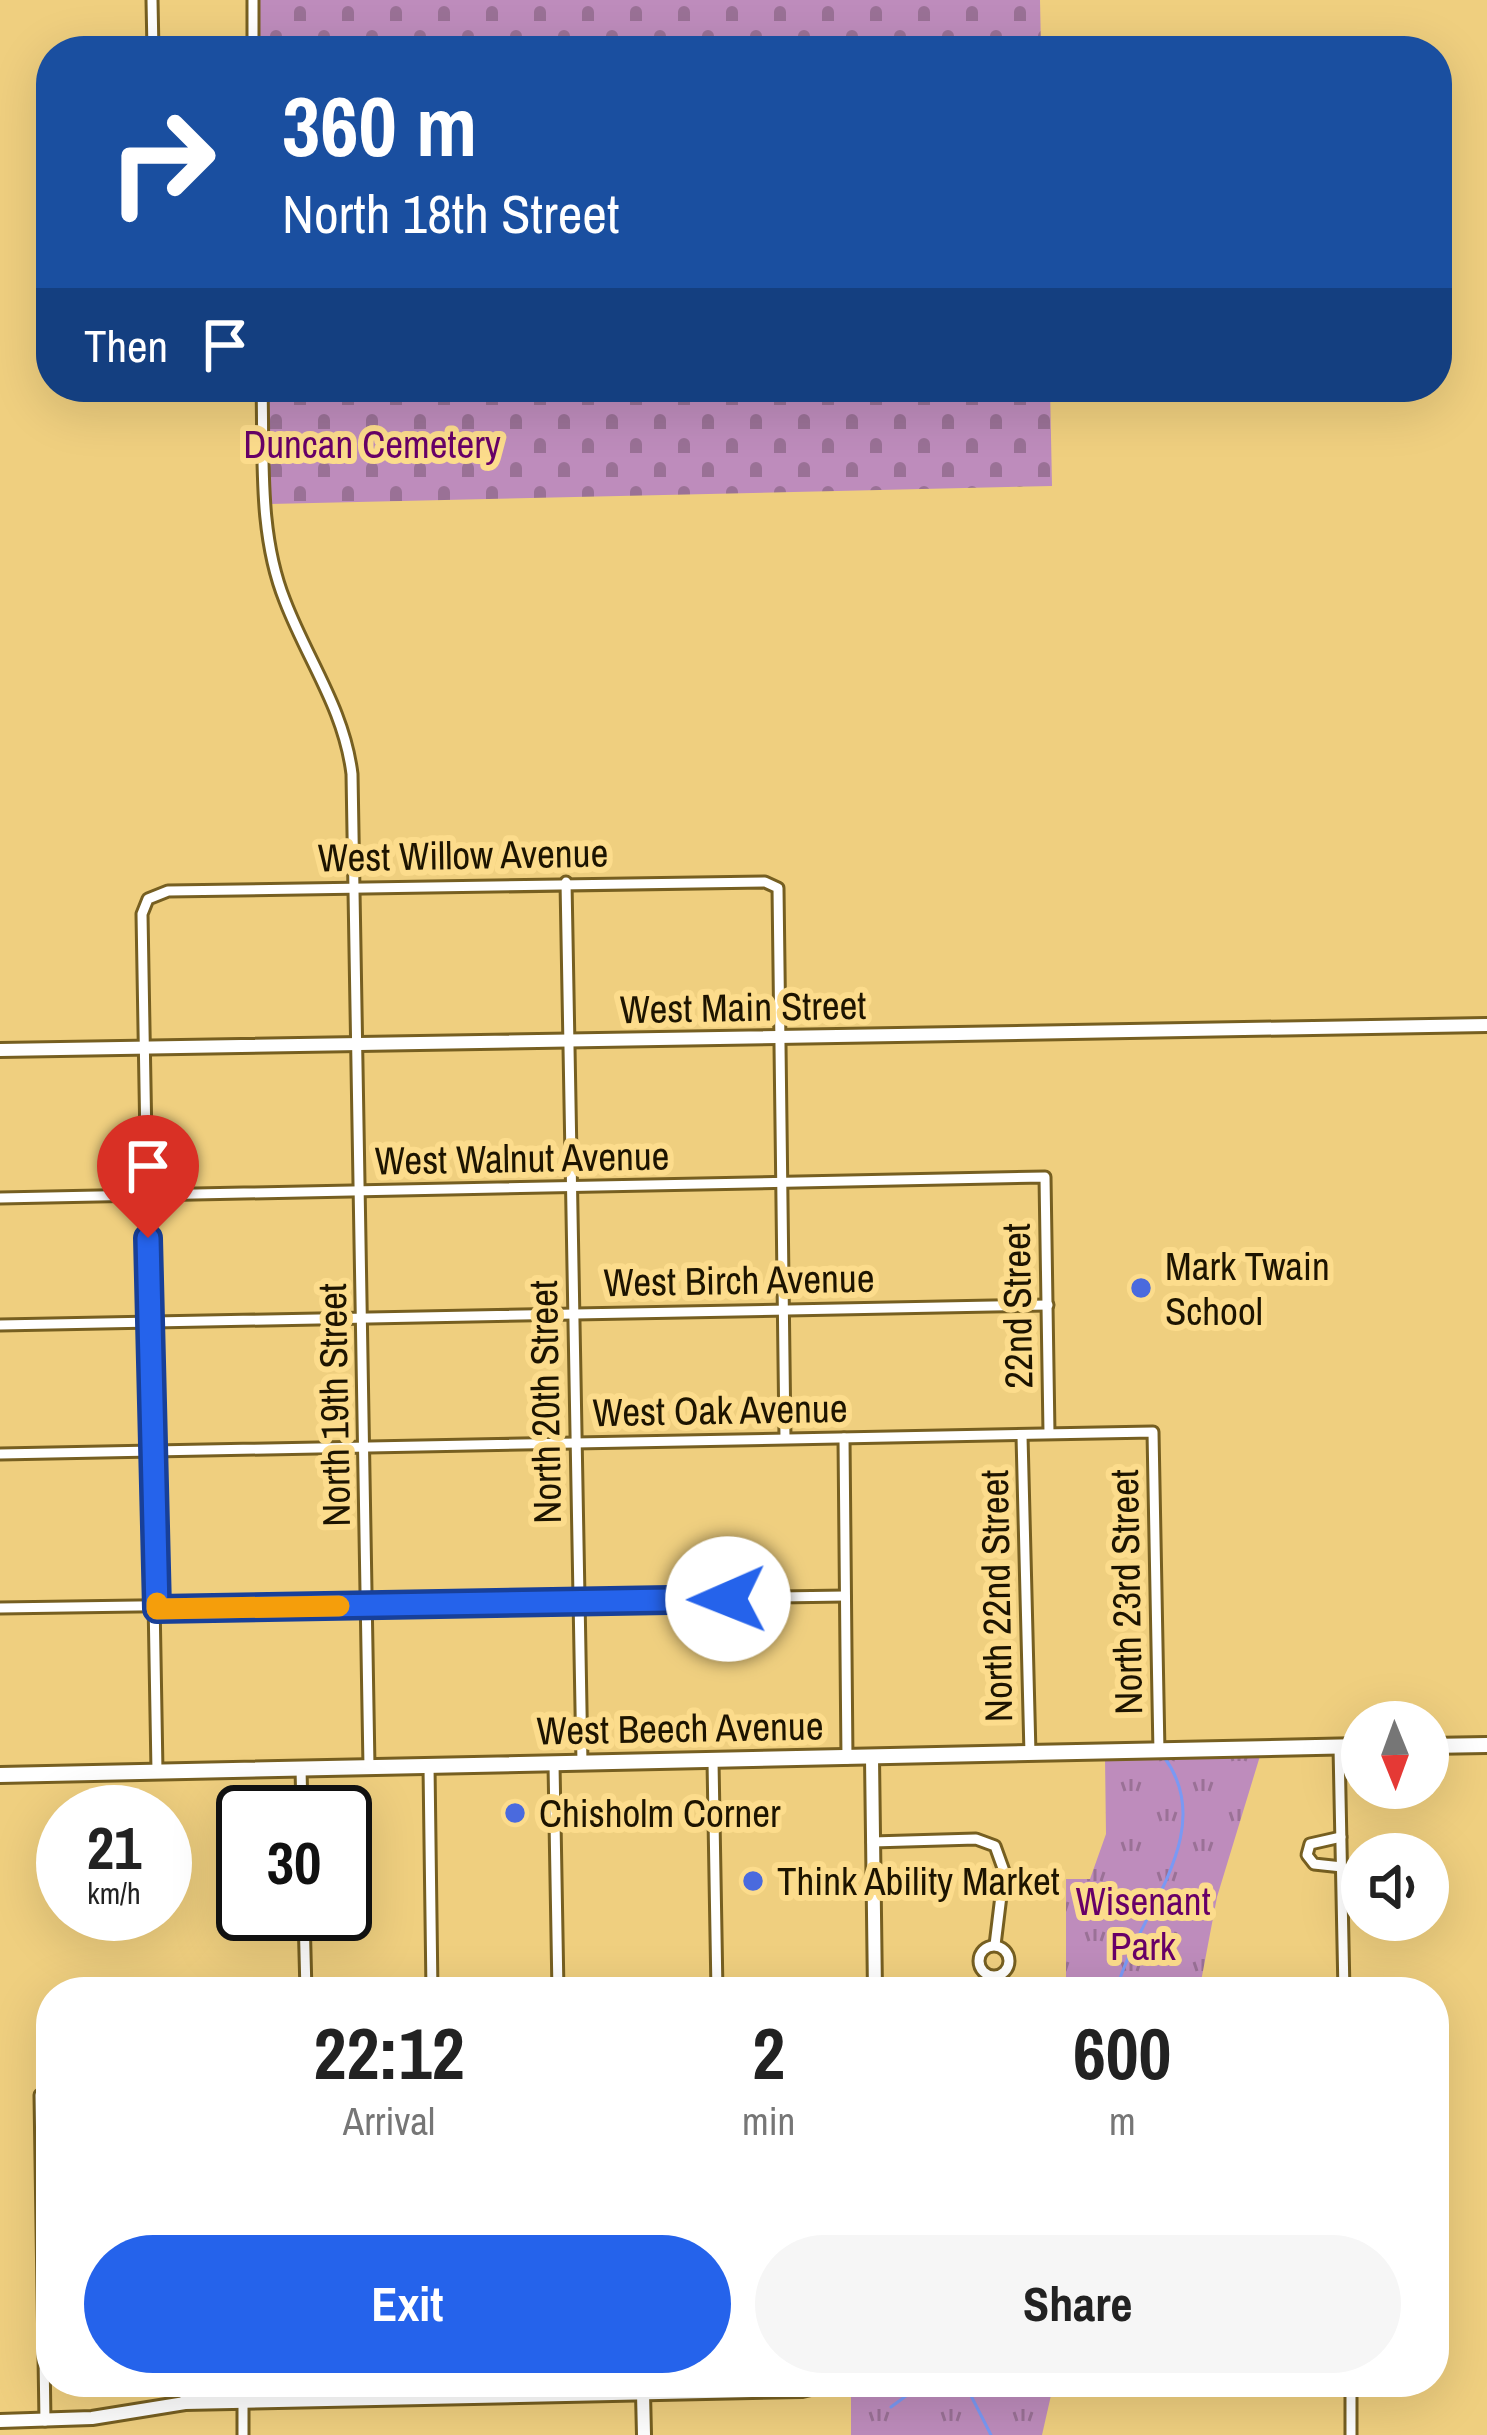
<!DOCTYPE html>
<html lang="en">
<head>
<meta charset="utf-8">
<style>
  :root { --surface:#fff; --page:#f6f6f6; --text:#222; --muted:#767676; --accent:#2563eb }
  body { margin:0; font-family:"Archivo Narrow",sans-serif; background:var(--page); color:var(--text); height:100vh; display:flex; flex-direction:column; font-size:45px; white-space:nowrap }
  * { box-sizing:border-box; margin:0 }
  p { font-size:39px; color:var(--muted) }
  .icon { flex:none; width:66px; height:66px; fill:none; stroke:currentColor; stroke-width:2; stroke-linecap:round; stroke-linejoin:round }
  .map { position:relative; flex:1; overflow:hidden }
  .sheet { position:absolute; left:36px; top:1977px; width:1413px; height:420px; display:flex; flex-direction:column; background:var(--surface); border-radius:48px; box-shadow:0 12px 48px #0002 }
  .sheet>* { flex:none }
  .hud { position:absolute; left:36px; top:36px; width:1416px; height:366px; border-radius:48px; box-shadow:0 12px 48px #0002; background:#1a4fa0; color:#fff; overflow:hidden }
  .needle { width:78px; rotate:179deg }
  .buttons { position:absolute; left:1341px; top:1701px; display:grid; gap:24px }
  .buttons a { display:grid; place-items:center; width:108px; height:108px; border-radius:50%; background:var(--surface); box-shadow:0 12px 48px #0002; font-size:60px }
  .speed { position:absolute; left:36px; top:1785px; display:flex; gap:24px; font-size:60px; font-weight:700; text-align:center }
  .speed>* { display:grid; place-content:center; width:156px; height:156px; border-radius:50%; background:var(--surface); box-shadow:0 12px 48px #0002; line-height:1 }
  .speed small { font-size:30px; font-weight:400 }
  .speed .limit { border:6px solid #111; border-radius:18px; background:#fff; color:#111 }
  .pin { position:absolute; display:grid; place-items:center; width:102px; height:102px; color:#fff; margin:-123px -51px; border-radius:50% 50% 50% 0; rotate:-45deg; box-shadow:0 0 12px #0007 }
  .pin .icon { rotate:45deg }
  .me { position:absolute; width:132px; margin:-66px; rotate:269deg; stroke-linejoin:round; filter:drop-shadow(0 0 9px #0008) }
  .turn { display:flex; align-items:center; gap:42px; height:252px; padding:0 48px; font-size:54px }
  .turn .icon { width:156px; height:156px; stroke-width:2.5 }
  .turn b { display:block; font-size:84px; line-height:102px }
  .then { display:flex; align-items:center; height:114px; padding:0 48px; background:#0003; gap:24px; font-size:45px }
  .eta { display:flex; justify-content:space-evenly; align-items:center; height:204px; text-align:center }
  .eta b { font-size:72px; font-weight:700; line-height:84px }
  .button { display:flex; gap:24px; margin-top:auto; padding:24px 48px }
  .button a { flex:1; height:138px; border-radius:72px; background:var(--accent); color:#fff; font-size:48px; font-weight:700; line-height:138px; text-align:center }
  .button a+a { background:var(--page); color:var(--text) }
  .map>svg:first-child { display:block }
  .cemetery { fill:url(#cemetery-stones) }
  .park { fill:url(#park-tufts) }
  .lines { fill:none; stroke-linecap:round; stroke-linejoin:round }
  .stream { stroke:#7a99f4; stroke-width:3 }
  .minor-casing { stroke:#765f21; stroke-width:15 }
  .tertiary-casing { stroke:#765f21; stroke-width:18 }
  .secondary-casing { stroke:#765f21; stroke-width:20 }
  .minor { stroke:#fff; stroke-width:9 }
  .tertiary { stroke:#fff; stroke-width:12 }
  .secondary { stroke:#fff; stroke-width:14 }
  .route-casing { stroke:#184099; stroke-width:30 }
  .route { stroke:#2563eb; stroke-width:21 }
  .slow { stroke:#f59e0b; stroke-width:21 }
  .poi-dot { fill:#4a6ade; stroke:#fcdc8c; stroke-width:4.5 }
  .labels { text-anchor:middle; stroke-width:12; stroke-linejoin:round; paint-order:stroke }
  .park-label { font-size:39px; fill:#680068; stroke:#fcdc8c }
  .street-label { font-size:39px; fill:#1d1400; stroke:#fcdc8c }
  .poi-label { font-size:39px; fill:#1d1400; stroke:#fcdc8c; text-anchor:start }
</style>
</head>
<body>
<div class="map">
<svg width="1487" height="2435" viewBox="0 0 1487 2435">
  <defs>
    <pattern id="cemetery-stones" width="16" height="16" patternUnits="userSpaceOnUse" patternTransform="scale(3)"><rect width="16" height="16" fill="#be8cbc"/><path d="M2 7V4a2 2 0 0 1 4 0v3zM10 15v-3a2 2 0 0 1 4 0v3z" fill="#9a7196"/></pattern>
    <pattern id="park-tufts" width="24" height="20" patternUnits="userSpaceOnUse" patternTransform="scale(3)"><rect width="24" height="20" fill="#be8cbc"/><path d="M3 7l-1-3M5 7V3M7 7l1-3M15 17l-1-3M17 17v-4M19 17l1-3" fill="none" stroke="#9a7196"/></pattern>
  </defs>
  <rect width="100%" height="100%" fill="#efcf7f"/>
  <!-- cemetery -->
  <g class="cemetery">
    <polygon points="258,0 1040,0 1041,51 259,51"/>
    <polygon points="266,387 1050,387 1052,486 270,504"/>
  </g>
  <!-- park -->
  <g class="park">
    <polygon points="1260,1756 1217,1897 1199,1992 1066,1992 1066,1879 1090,1879 1106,1834 1105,1758"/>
    <polygon points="851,2382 1054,2382 1042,2435 851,2435"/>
  </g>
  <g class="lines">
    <!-- stream -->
    <g class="stream">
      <path d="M1116 1992C1134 1918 1221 1834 1164 1757"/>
      <polyline points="964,2382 991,2435"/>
      <polyline points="891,2407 925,2382"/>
    </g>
    <!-- minor casing -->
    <g class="minor-casing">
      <g id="minor">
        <polyline points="152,0 153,51"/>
        <polyline points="253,0 253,51"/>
        <path d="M262 387C264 457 258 534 285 601 308 661 344 709 352 774L369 1767"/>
        <polyline points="566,882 582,1763"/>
        <polyline points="0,1198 1045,1177 1049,1433"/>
        <polyline points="0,1325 1048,1305"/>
        <polyline points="1022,1436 1030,1754"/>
        <polyline points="844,1438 847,1759"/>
        <polyline points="0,1454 1153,1432 1159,1752"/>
        <polyline points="0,1608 845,1596"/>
        <polyline points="1339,1747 1344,1992"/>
        <polyline points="713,1761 717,1992"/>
        <polyline points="554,1764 558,1992"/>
        <polyline points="429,1766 432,1992"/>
        <polyline points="301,1768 302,1812"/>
        <polyline points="157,1771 142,914 148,899 168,891 765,882 778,888 785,1438"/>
        <polyline points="1341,1837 1310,1844 1307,1855 1314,1864 1342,1867"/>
        <polyline points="872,1842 976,1839 995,1846 1004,1871 995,1945"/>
        <polyline points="304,1914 306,1992"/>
        <circle cx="994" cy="1961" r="15"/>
        <polyline points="185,2382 185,2403"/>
        <polyline points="313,2382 313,2400"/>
        <polyline points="1351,2382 1351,2435"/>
        <polyline points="243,2402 243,2435"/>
        <polyline points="45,2421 40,2095 51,2095"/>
      </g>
    </g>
    <!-- tertiary casing -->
    <g class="tertiary-casing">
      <g id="tertiary">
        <polyline points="0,1050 1487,1025"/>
        <polyline points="872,1758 875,1992"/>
        <polyline points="643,2393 644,2435"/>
        <polyline points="0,2421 92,2418 185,2403 802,2390 836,2382"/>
      </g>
    </g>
    <!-- secondary casing -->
    <g class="secondary-casing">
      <g id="secondary">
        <polyline points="1428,1746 1487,1745"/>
        <polyline points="0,1775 1362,1746"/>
      </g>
    </g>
    <!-- minor -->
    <use href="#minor" class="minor"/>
    <!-- tertiary -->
    <use href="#tertiary" class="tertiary"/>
    <!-- secondary -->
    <use href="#secondary" class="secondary"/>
  </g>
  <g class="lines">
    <!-- route casing -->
    <g class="route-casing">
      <polyline id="route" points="148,1238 157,1609 728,1599"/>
    </g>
    <!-- route -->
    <use href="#route" class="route"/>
    <!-- slow -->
    <polyline class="slow" points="157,1603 157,1609 339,1606"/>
  </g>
  <!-- markers -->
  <g class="poi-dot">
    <circle cx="1141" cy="1288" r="12"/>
    <circle cx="515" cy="1813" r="12"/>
    <circle cx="753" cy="1881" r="12"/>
  </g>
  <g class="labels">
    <!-- park labels -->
    <g class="park-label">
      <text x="372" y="458">Duncan Cemetery</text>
      <text x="1143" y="1915">Wisenant<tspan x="1143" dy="45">Park</tspan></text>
    </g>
    <!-- street labels -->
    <g class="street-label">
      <text transform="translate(463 855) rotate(-1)" y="14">West Willow Avenue</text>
      <text transform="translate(743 1007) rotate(-1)" y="14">West Main Street</text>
      <text transform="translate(522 1158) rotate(-1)" y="14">West Walnut Avenue</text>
      <text transform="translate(739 1280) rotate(-1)" y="14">West Birch Avenue</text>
      <text transform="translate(1017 1306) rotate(-91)" y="14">22nd Street</text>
      <text transform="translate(545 1402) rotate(-91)" y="14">North 20th Street</text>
      <text transform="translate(334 1405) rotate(-91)" y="14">North 19th Street</text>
      <text transform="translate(720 1410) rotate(-1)" y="14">West Oak Avenue</text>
      <text transform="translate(1126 1592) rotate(-91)" y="14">North 23rd Street</text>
      <text transform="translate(996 1596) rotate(-91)" y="14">North 22nd Street</text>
      <text transform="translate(680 1728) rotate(-1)" y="14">West Beech Avenue</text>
    </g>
    <!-- poi labels -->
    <g class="poi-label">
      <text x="1165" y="1280">Mark Twain<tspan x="1165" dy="45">School</tspan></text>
      <text x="539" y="1827">Chisholm Corner</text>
      <text x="777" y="1895">Think Ability Market</text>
    </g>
  </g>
</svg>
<div class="buttons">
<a><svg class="needle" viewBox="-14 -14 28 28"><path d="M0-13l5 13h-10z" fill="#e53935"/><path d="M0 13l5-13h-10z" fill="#767676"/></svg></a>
<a><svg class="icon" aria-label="sound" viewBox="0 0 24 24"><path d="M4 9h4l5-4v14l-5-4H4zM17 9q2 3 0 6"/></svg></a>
</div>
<div class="speed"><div>21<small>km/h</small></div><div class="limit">30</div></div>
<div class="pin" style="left:148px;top:1238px;background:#d93025"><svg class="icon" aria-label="arrive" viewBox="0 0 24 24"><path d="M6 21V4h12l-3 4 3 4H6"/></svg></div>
<svg class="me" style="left:728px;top:1599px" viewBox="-20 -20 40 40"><circle r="19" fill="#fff"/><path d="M0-13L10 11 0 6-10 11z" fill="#2563eb"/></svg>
<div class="hud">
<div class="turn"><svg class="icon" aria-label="right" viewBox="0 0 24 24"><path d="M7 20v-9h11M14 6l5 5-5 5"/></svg><div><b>360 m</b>North 18th Street</div></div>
<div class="then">Then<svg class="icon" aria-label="arrive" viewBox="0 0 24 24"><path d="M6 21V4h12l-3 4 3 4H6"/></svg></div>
</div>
<section class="sheet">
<div class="eta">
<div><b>22:12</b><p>Arrival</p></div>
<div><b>2</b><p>min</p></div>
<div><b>600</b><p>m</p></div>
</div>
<div class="button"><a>Exit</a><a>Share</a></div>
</section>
</div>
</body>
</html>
